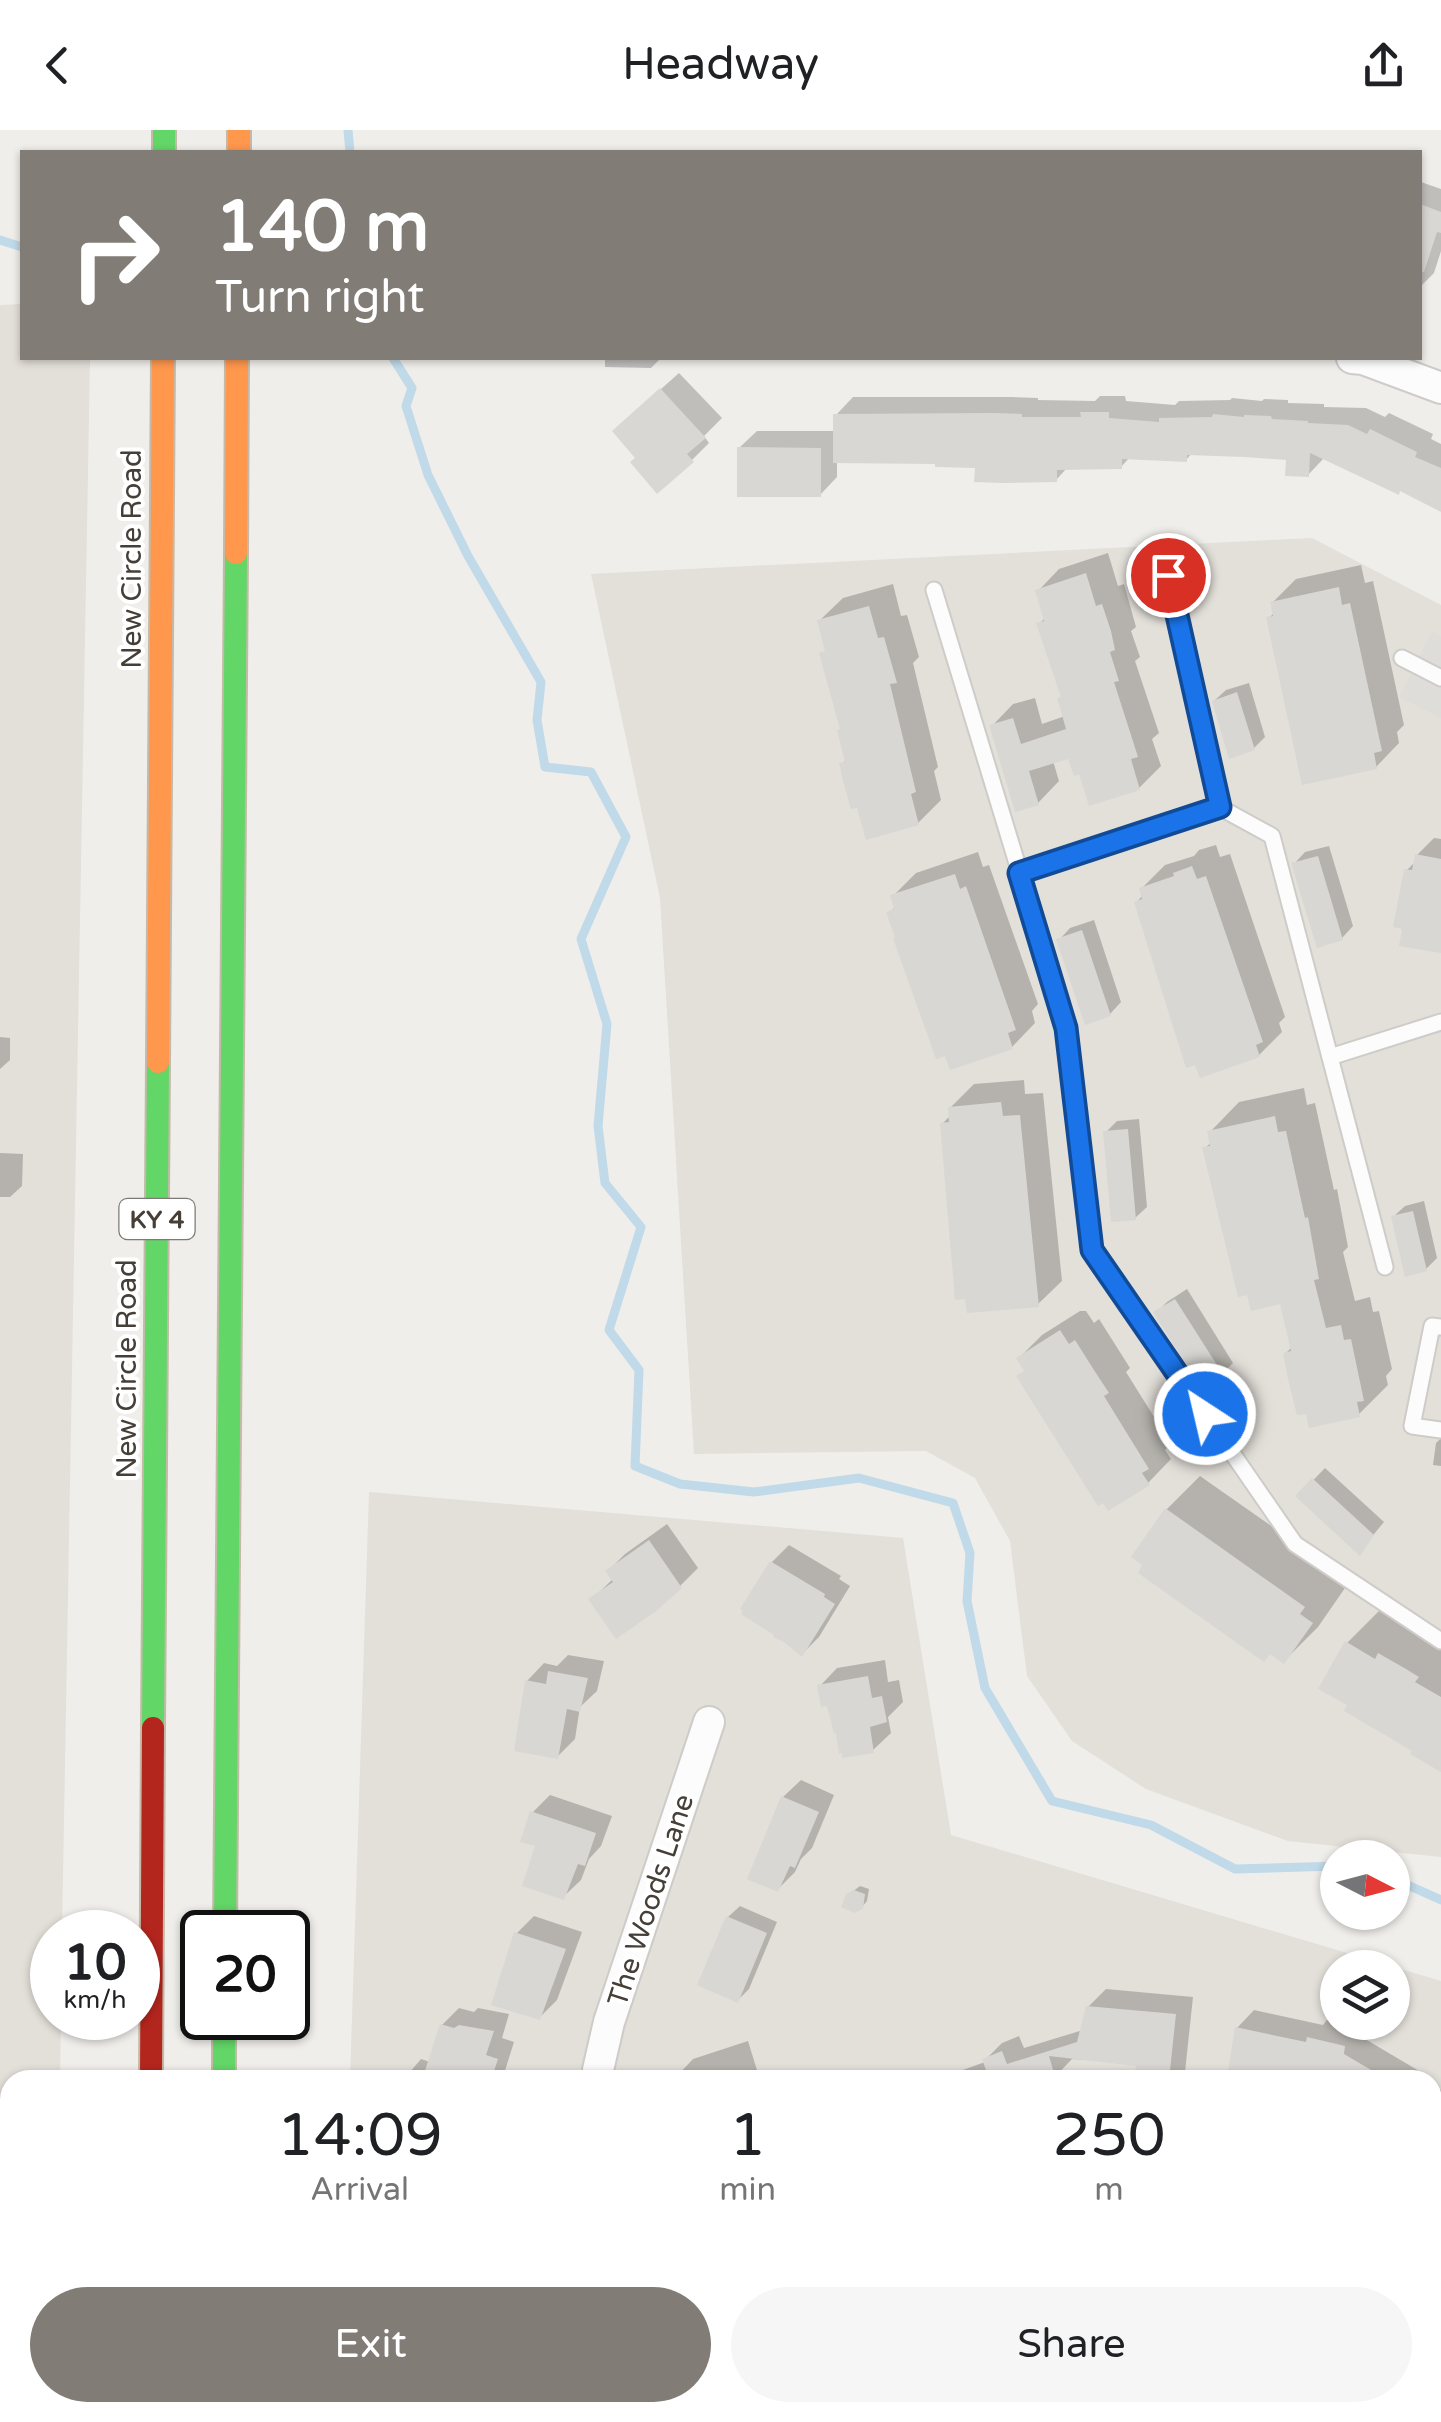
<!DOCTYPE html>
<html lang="en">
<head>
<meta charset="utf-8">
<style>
  :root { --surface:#fff; --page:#f6f6f6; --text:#202124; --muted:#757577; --accent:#817c76 }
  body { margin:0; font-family:"Varela Round",sans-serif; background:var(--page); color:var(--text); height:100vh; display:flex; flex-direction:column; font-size:38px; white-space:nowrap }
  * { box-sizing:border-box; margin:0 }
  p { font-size:32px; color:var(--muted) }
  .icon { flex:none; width:55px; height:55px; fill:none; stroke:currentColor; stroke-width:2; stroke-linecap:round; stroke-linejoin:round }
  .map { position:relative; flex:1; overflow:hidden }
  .sheet { position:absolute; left:0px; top:1940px; width:1442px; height:352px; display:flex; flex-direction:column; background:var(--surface); border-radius:30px 30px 0 0; box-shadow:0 2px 8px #0004 }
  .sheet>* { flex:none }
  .guide { position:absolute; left:20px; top:20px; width:1402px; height:210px; border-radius:0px; box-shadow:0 2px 8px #0004; background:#817c76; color:#fff; overflow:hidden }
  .needle { width:65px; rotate:96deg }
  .controls { position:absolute; left:1320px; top:1710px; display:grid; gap:20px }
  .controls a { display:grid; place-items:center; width:90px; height:90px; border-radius:50%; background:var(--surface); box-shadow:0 2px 8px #0004; font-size:50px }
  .speed { position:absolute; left:30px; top:1780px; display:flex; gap:20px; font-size:50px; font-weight:700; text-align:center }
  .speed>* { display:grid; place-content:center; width:130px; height:130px; border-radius:50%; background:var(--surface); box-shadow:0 2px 8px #0004; line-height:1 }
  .speed small { font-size:25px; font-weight:400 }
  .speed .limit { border:5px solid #111; border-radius:15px; background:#fff; color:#111 }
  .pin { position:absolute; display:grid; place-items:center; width:85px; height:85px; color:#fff; margin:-42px; border:5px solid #fff; border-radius:50%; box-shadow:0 2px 10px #0007 }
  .me { position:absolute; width:110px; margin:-55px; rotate:325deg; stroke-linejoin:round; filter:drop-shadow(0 0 8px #0008) }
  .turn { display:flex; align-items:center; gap:35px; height:210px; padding:0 30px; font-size:45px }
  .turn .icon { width:130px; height:130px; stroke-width:2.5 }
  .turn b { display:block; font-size:70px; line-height:85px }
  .eta { display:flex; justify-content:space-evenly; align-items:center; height:170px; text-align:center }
  .eta b { font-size:60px; font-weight:600; line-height:70px }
  .primary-button { display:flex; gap:20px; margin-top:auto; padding:20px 30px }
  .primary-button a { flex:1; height:115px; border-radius:60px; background:var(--accent); color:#fff; font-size:40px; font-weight:600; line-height:115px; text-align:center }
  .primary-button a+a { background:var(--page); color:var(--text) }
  header { display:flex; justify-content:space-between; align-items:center; height:130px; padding:0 30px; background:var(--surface); font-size:45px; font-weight:600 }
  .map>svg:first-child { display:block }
  .residential { fill:#e3dfd9; fill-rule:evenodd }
  .parking { fill:#dfddda }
  .shadow { fill:#0003 }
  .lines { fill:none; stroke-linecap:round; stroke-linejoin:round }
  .stream { stroke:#c0dae9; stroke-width:9 }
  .building { fill:#d9d7d3 }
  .lane-casing { stroke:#ceccc8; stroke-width:19 }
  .street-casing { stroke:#ceccc8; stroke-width:34 }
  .fast-casing { stroke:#c5baa9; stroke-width:26 }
  .slow-casing { stroke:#c5baa9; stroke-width:26 }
  .jam-casing { stroke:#c5baa9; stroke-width:26 }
  .lane { stroke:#fdfcfc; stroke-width:15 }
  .street { stroke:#fdfcfc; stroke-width:30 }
  .fast { stroke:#63d668; stroke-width:22 }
  .slow { stroke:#ff974d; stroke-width:22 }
  .jam { stroke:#b3261e; stroke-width:22 }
  .route-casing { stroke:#114b97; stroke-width:25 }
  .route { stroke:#1a73e8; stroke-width:18 }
  .labels { text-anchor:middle; stroke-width:8; stroke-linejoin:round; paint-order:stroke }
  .shield { fill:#fff; stroke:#7d7974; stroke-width:2.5 }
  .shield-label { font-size:25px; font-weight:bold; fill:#453f38 }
  .street-label { font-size:28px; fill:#453f38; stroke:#fff }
</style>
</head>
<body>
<header><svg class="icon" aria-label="back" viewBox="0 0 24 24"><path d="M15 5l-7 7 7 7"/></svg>Headway<svg class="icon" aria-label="share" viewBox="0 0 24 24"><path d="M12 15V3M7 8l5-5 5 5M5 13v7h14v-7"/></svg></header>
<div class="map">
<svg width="1441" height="2292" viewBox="0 0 1441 2292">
  <rect width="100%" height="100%" fill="#f0eeea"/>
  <!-- residential -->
  <g class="residential">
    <polygon points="22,174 22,228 90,228 62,1802 52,1802 52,1888 61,1888 60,1950 10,1950 10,2282 54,2283 54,2292 0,2292 0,175"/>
    <polygon points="1312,408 1441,475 1441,1727 1288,1711 1146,1659 1072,1611 1027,1546 1010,1411 975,1348 926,1321 694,1324 660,768 591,444"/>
    <path d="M369 1362 903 1408 951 1705 1441 1851V2292H346V2283L1432 2282V1950H350ZM1338 1838H1392V1892H1338Z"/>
  </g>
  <!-- parking -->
  <polygon class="parking" points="1432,502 1441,506 1441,588 1399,567"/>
  <!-- shadow -->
  <g class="shadow">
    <polygon points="1421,52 1441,59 1441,121 1434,143 1420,157"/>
    <polygon points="605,228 661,228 651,238 605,237"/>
    <polygon points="679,243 722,288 704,306 709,313 692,330 638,327 633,284"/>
    <polygon points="1100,266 1125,266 1126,271 1175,275 1179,271 1230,270 1232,268 1262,271 1264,269 1288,270 1288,273 1324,274 1324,277 1366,278 1385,287 1389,283 1433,304 1431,309 1441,314 1441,379 1325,327 1308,345 1289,328 1192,323 1186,330 1130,327 1121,337 1068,337 1056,350 938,331 837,330 837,347 820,365 739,318 757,301 836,301 836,285 853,267 1012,267 1038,268 1038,270 1095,271"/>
    <polygon points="1108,423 1118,456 1124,454 1131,479 1136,497 1131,501 1140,527 1135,531 1159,603 1152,609 1161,636 1139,658 1080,641 1070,626 1053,631 1059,651 1038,673 992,596 1013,574 1035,568 1042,594 1065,586 1063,565 1039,494 1046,487 1038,461 1059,439"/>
    <polygon points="1361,435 1365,453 1373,451 1404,595 1397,602 1399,613 1376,637 1269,488 1275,482 1273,472 1296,449"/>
    <polygon points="893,454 901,486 907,485 919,527 913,533 938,637 934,641 941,670 918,693 842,634 847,629 842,598 822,524 827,519 819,491 843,468"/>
    <polygon points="1249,553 1265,607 1254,618 1214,571 1226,560"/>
    <polygon points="1434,708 1441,709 1441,821 1407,740 1416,731 1417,725"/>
    <polygon points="1216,715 1220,727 1230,724 1285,887 1279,893 1282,902 1259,925 1136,773 1143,765 1141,759 1165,735 1194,726 1199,720"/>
    <polygon points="1329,716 1353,796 1342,808 1294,734 1305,722"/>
    <polygon points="978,722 983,737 989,735 1038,874 1032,881 1035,893 1012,917 947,922 889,783 896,776 893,766 916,743"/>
    <polygon points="1094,790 1121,872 1110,884 1059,810 1070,798"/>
    <polygon points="0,907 10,908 10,930 0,939"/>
    <polygon points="1024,950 1025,964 1043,963 1062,1151 1038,1174 942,994 951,985 950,978 974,954"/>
    <polygon points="1304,958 1307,975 1315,973 1334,1060 1337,1059 1348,1117 1343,1122 1355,1171 1370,1167 1373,1182 1379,1181 1392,1239 1386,1246 1388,1255 1359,1284 1285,1224 1292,1217 1282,1171 1205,1018 1212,1012 1210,1002 1239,972"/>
    <polygon points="1139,989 1147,1077 1135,1088 1106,1002 1117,991"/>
    <polygon points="0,1023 23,1024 22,1056 10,1067 0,1067"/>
    <polygon points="1424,1071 1437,1128 1426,1139 1393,1087 1405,1076"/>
    <polygon points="1187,1159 1233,1233 1222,1244 1156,1183 1167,1172"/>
    <polygon points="1080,1181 1086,1181 1094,1193 1099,1189 1130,1238 1126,1242 1171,1314 1165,1320 1171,1329 1148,1353 1026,1239 1019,1228 1042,1205"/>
    <polygon points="1441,1308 1441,1336 1433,1335 1436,1313"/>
    <polygon points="1325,1338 1384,1392 1359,1422 1298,1366"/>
    <polygon points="1200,1346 1337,1442 1332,1449 1345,1458 1318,1497 1284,1531 1166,1380"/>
    <polygon points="667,1394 698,1438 680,1456 591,1470 613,1449 608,1441 625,1424"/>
    <polygon points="789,1415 841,1446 839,1449 850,1456 819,1507 802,1524 772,1432"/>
    <polygon points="1381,1479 1441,1506 1441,1639 1347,1513"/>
    <polygon points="568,1525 604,1531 597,1561 580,1577 575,1609 557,1627 527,1551 544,1533 557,1536"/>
    <polygon points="885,1530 888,1552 899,1550 903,1572 888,1587 891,1603 873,1620 838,1600 820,1556 837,1538"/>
    <polygon points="801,1650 834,1665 812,1718 801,1729 795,1742 778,1759 783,1667"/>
    <polygon points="550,1665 612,1686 601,1716 589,1729 581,1750 563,1767 538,1715 533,1682"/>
    <polygon points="860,1756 869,1759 867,1771 862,1777 848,1765"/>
    <polygon points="740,1776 777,1792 749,1859 738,1870 728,1787"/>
    <polygon points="534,1786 582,1802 557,1870 539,1888 516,1804"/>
    <polygon points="1106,1859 1193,1867 1185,1942 1177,1950 1137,1950 1139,1933 1072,1929 1052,1950 950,1950 960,1941 985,1932 985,1930 1002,1913 1019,1906 1024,1918 1083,1900 1088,1877"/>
    <polygon points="459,1878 474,1882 478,1878 509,1884 502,1908 514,1912 502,1950 403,1950 421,1929 430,1932 442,1895"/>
    <polygon points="1254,1880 1323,1895 1327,1890 1361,1899 1360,1906 1431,1948 1430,1950 1234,1950 1237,1898"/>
    <polygon points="748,1911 760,1950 677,1950 676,1947 693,1929"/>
    <polygon points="1432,1956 1441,1960 1441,2009 1432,2018"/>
    <polygon points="1432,2228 1441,2237 1441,2292 1407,2292 1399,2282 1432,2282"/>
    <polygon points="696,2282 804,2282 823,2292 707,2292"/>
    <polygon points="873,2282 955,2282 945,2292 874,2292 869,2286"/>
  </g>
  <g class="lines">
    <!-- stream -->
    <g class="stream">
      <polyline points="348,0 350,22"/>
      <polyline points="0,110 22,117"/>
      <polyline points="393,228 412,258 406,276 428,345 468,426 541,552 537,590 545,637 591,642 626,707 581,809 607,894 598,996 605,1053 641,1097 609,1200 639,1240 635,1336 680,1354 754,1362 859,1348 953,1373 970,1423 967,1471 985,1558 1052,1671 1151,1695 1235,1739 1338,1736"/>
      <polyline points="1392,1748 1441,1770"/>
    </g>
  </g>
  <!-- building -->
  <g class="building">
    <polygon points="1420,74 1441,82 1441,103 1437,102 1424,142 1420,141"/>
    <polygon points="660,258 706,308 687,324 694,332 657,364 630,332 635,328 612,301"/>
    <polygon points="1080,282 1109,282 1109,288 1159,292 1159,288 1212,287 1213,284 1244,287 1244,285 1271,286 1272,289 1308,291 1308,293 1348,295 1367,304 1370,299 1417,322 1415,327 1441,338 1441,382 1400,361 1399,365 1310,323 1309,347 1285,346 1286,330 1244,327 1187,325 1187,332 1122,329 1122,339 1057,340 1057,352 1004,353 974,352 975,338 935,337 935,334 833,333 833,284 993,283 1022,284 1022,287 1081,287"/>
    <polygon points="737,317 821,318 821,367 737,367"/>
    <polygon points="1086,443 1096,476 1102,474 1111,501 1115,520 1110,522 1119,551 1114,552 1138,627 1131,629 1140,660 1089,676 1079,644 1074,646 1068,629 1029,641 1039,675 1015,682 989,595 1013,588 1021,614 1066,599 1057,568 1061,567 1036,493 1044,491 1035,460"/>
    <polygon points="1339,457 1342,475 1350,473 1382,621 1374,623 1377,639 1302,655 1266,487 1273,486 1270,472"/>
    <polygon points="869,476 878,508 884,507 897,553 890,554 916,662 911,664 919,695 866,710 857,678 851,679 843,651 839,633 845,632 837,600 840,599 819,523 825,521 817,490"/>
    <polygon points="1237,562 1255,620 1229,629 1212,571"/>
    <polygon points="1415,724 1441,729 1441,823 1399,816 1402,799 1393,797 1404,739 1412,740"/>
    <polygon points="1318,726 1343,810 1317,818 1291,733"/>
    <polygon points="1192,736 1197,749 1206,746 1263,912 1256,915 1260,927 1200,948 1195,935 1186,938 1134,772 1142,769 1139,758 1174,746 1173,743"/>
    <polygon points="955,744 960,759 966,756 1016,900 1008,903 1013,919 950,940 945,926 936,929 893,808 895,807 886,782 894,779 890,765"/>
    <polygon points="1082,800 1111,886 1085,895 1056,809"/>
    <polygon points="1001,972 1003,986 1020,985 1039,1177 967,1183 965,1169 955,1170 940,993 949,992 948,977"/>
    <polygon points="1275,986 1278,1002 1286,1001 1305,1088 1308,1087 1319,1149 1314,1150 1326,1198 1341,1195 1344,1210 1351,1209 1364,1271 1357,1272 1360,1287 1309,1298 1306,1284 1297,1285 1288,1249 1283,1223 1291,1221 1280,1174 1251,1181 1247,1165 1238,1167 1202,1017 1210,1016 1207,1001"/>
    <polygon points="1128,999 1136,1090 1111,1092 1103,1001"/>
    <polygon points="1413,1081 1427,1141 1405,1147 1391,1086"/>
    <polygon points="1175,1169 1224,1246 1202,1260 1153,1182"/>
    <polygon points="1060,1200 1069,1214 1075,1210 1094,1240 1109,1263 1104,1266 1149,1339 1142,1343 1150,1355 1108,1381 1103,1373 1098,1376 1016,1246 1024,1241 1016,1228"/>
    <polygon points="1312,1348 1374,1405 1360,1426 1295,1366"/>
    <polygon points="1165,1378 1305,1477 1300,1484 1313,1493 1284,1534 1270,1524 1264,1532 1138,1443 1142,1435 1131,1427"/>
    <polygon points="649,1410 682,1458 656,1481 616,1509 588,1469 613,1452 605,1441"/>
    <polygon points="770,1431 825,1464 824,1467 835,1474 802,1527 784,1512 773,1507 774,1505 741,1484 743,1481 740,1479"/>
    <polygon points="1345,1511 1375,1529 1378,1523 1406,1539 1419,1547 1415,1552 1441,1567 1441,1642 1410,1624 1412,1621 1344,1581 1347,1575 1318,1559"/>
    <polygon points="548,1541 588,1548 580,1582 567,1579 558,1629 514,1621 525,1550 546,1554"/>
    <polygon points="868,1546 872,1568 882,1566 887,1592 870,1597 874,1623 842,1628 842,1623 839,1624 836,1603 834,1603 827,1576 821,1577 817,1555"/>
    <polygon points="781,1666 819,1682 795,1738 790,1736 778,1762 747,1749"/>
    <polygon points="530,1681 596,1703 585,1736 578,1734 564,1770 522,1756 535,1716 520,1712"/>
    <polygon points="854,1760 865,1764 863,1779 855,1783 841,1777 846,1764"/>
    <polygon points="726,1786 767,1803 738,1873 697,1855"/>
    <polygon points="514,1802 566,1819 540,1890 491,1875"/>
    <polygon points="1086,1876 1176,1884 1169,1950 1134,1950 1136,1936 1049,1926 1056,1950 972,1950 971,1945 986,1940 982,1929 1002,1921 1007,1934 1077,1912"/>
    <polygon points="440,1894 454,1898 459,1895 494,1901 486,1925 498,1929 491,1950 422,1950"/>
    <polygon points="1235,1897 1306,1912 1307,1907 1345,1916 1344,1924 1388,1950 1231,1950 1232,1943 1228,1942"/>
  </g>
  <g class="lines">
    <!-- lane casing -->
    <g class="lane-casing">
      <g id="lane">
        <polyline points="1167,445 1219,677"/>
        <polyline points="934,460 1067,898 1092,1120 1295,1414 1441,1511"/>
        <polyline points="1402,528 1441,548"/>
        <polyline points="1019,743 1219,677 1272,706 1385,1137"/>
        <polyline points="1330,927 1441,892"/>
        <polyline points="1441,1197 1432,1196 1412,1296 1441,1300"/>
      </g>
    </g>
    <!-- street casing -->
    <g class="street-casing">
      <g id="street">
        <polyline points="1352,228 1363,229 1441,258"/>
        <polyline points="598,1950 598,1940 609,1892 709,1592"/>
        <polyline points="1432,2166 1441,2175"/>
      </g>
    </g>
    <!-- fast casing -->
    <g class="fast-casing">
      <g id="fast">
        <polyline points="164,0 164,22"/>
        <polyline points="153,1598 158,932"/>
        <polyline points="225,1802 236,423"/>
        <polyline points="224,1888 224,1950"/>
        <polyline points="223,2282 223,2292"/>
      </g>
    </g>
    <!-- slow casing -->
    <g class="slow-casing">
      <g id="slow">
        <polyline points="239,0 239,22"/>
        <polyline points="236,423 237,228"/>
        <polyline points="158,932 163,228"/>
        <polyline points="148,2282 148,2292"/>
      </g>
    </g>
    <!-- jam casing -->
    <g class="jam-casing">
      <polyline id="jam" points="151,1950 153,1598"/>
    </g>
    <!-- lane -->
    <use href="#lane" class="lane"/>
    <!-- street -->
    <use href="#street" class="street"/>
    <!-- fast -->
    <use href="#fast" class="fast"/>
    <!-- slow -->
    <use href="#slow" class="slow"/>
    <!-- jam -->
    <use href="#jam" class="jam"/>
  </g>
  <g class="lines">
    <!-- route casing -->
    <g class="route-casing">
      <polyline id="route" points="1168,445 1220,677 1019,743 1066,898 1092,1120 1205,1284"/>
    </g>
    <!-- route -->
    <use href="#route" class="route"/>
  </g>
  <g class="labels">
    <!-- shield labels -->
    <rect class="shield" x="119.5" y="1069" width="75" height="40" rx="8"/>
    <g class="shield-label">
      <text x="157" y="1098">KY 4</text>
    </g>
    <!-- street labels -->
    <g class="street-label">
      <text transform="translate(131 429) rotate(-90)" y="10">New Circle Road</text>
      <text transform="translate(126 1239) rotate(-90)" y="10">New Circle Road</text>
      <text transform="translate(650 1770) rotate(-72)" y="10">The Woods Lane</text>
    </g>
  </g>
</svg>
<div class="controls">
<a><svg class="needle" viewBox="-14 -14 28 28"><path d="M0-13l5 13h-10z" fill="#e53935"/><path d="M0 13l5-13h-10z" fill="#757577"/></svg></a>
<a><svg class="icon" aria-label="layers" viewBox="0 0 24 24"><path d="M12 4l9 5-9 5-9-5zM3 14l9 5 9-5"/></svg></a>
</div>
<div class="speed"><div>10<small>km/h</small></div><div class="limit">20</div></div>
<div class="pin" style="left:1168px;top:445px;background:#d93025"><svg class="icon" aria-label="arrive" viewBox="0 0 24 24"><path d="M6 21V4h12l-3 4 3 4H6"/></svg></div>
<svg class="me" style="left:1205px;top:1284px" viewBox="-20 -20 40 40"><circle r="17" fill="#1a73e8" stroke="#fff" stroke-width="3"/><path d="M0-11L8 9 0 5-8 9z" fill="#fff"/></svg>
<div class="guide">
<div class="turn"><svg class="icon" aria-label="right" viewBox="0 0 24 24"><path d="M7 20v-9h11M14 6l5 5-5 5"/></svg><div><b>140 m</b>Turn right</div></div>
</div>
<section class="sheet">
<div class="eta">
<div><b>14:09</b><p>Arrival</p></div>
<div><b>1</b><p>min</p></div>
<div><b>250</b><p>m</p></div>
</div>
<div class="primary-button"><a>Exit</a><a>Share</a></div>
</section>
</div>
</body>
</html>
